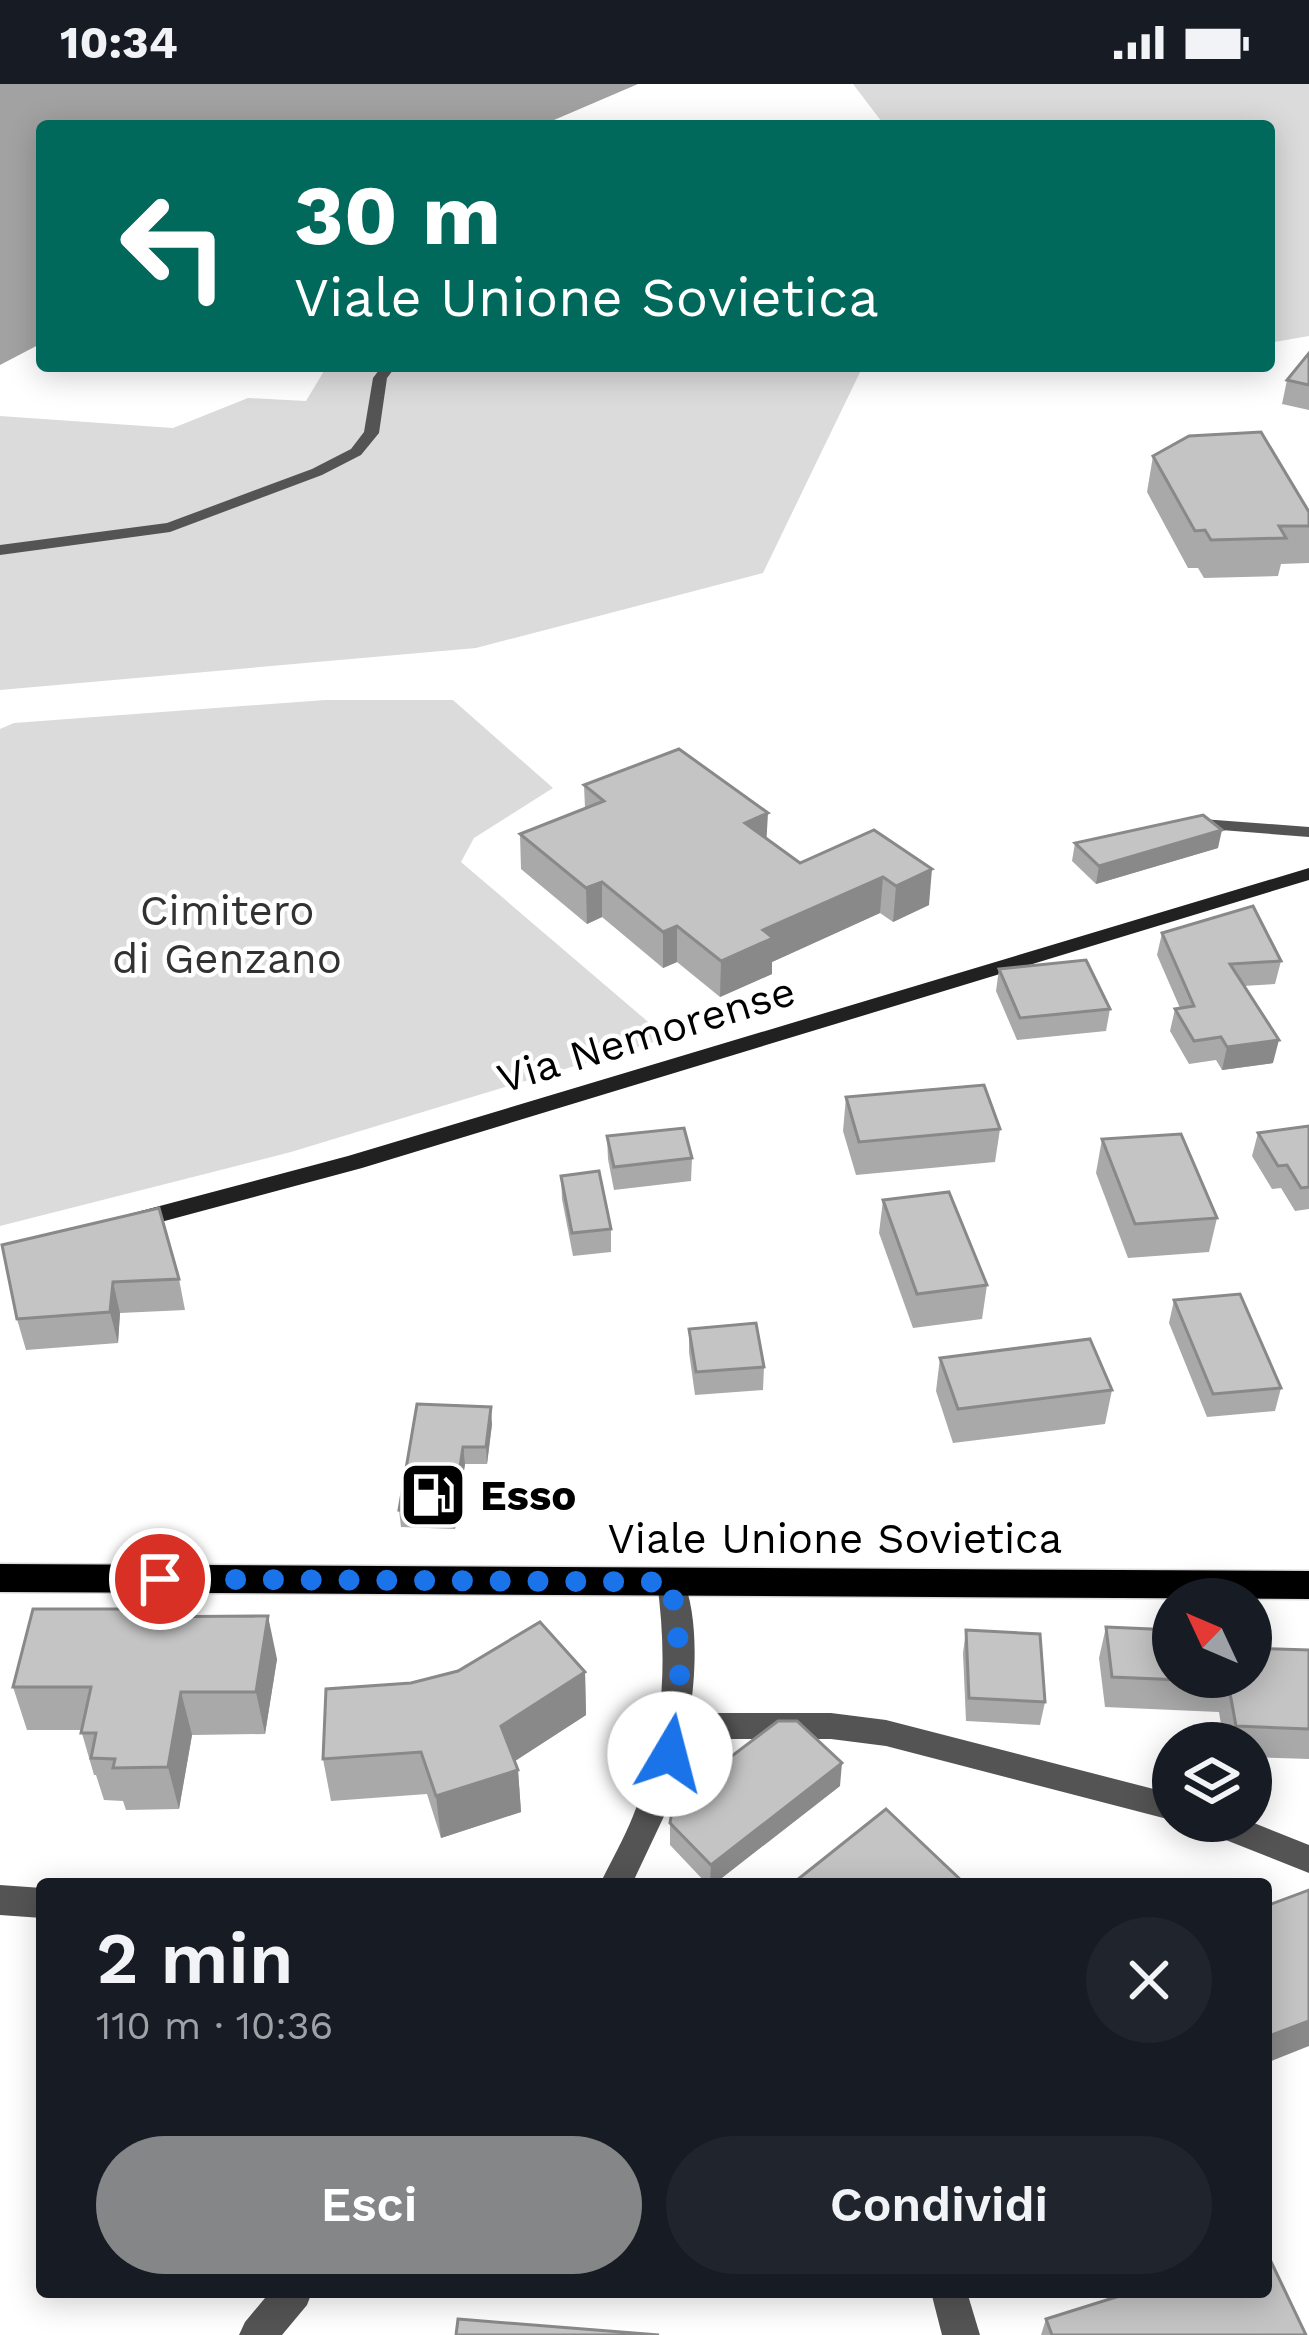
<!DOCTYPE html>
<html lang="it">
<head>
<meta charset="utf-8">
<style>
  :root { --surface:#171b24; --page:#20242c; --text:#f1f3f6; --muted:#9ea1a6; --accent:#858687 }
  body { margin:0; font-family:"Work Sans",sans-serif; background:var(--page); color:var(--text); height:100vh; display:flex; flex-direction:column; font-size:45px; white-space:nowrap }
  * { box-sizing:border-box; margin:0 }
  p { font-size:39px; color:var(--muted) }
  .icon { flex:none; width:66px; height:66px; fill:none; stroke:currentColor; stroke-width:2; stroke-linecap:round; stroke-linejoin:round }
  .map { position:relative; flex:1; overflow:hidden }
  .details { position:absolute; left:36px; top:1794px; width:1236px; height:420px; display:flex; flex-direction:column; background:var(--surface); border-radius:12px; box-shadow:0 6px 30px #0003 }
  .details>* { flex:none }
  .guide { position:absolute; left:36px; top:36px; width:1239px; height:252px; border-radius:12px; box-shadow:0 6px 30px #0003; background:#00695c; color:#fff; overflow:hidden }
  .needle { width:78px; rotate:314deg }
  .fabs { position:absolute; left:1152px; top:1494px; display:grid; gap:24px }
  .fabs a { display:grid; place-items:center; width:120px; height:120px; border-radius:50%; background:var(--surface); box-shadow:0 6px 30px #0003; font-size:60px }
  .pin { position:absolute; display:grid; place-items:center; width:102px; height:102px; color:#fff; margin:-51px; border:6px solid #fff; border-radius:50%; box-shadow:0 3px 12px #0007 }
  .me { position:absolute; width:132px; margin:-66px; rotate:8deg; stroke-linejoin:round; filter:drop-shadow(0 0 9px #0008) }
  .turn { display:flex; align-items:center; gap:42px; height:252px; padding:0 60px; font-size:54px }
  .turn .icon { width:156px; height:156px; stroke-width:2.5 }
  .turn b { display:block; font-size:84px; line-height:102px }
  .round { display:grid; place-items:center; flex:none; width:126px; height:126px; border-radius:63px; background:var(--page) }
  .head { display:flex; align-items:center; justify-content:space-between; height:204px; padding:0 60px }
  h1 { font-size:72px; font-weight:600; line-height:90px }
  .button { display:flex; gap:24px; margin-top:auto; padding:24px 60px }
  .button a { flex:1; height:138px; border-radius:72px; background:var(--accent); color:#fff; font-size:48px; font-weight:600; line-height:138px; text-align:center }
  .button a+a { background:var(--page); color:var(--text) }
  .status { display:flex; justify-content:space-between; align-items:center; height:84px; padding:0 60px; background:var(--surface); direction:ltr }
  .status svg { height:33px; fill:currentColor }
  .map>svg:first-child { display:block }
  .green { fill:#dbdbdb }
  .water { fill:#a2a2a2 }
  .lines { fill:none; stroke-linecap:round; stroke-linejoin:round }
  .primary-casing { stroke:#dbdbdb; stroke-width:3 }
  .lane { fill:#545454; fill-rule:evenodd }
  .street { fill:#545454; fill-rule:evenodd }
  .secondary { fill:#212121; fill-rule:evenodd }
  .primary { fill:#000; fill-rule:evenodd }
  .wall { fill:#a9a9a9 }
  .shaded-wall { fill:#898989 }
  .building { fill:#c4c4c4; stroke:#898989; stroke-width:3 }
  .route { stroke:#1a73e8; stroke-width:21; stroke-dasharray:0 37.8 }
  .labels { text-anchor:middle; stroke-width:9; stroke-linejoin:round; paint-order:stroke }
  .park-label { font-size:42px; fill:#323232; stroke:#fff }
  .street-label { font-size:42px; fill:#000; stroke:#fff }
  .poi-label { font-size:42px; font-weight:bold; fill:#000; stroke:#fff; text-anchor:start }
</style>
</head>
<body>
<div class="status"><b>10:34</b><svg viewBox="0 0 49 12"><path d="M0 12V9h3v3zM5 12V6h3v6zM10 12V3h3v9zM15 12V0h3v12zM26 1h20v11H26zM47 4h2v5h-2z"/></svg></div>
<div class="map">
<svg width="1309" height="2251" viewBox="0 0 1309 2251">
  <rect width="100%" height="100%" fill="#fff"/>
  <!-- green -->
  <g class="green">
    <polygon points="853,0 1309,0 1309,252 1269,259 1269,42 885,42"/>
    <polygon points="327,282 863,282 763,489 476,564 0,606 0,332 173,344 248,314 306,317"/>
    <polygon points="325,616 453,616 553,704 474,754 461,778 667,954 291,1068 0,1142 0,645 14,639"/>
  </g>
  <!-- water -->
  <polygon class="water" points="0,0 638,0 540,42 42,42 42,259 0,281"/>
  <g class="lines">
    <!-- primary casing -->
    <g class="primary-casing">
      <polygon id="primary" points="0,1480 1309,1487 1309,1515 0,1508"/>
    </g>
    <!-- lane -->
    <polygon class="lane" points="1189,734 1309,743 1309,753 1183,743 1183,735"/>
    <!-- street -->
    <g class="street">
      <polygon points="382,282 396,282 387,294 379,349 361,371 322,391 170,448 0,471 0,461 167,439 312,385 351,365 364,348 373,294"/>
      <path d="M671 1487 681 1490C699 1529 696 1588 690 1629H831L886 1636 1173 1710 1175 1737 886 1662 831 1655H686L666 1728 632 1800H600C611 1777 624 1755 633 1732 664 1656 668 1578 657 1498L661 1490Z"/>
      <polygon points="1198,1737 1249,1737 1309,1761 1309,1789 1203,1747"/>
      <polygon points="0,1801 42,1804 42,1834 0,1831"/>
      <polygon points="270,2208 312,2208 307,2221 282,2251 239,2251 245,2238"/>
      <polygon points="931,2208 967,2208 980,2251 942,2251"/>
    </g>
    <!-- secondary -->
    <polygon class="secondary" points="1309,784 1309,796 362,1084 131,1146 119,1138 122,1132 348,1072"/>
    <!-- primary -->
    <use href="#primary" class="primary"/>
  </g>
  <!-- wall -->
  <g class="wall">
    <polygon points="1309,269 1309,326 1282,320 1287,296"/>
    <polygon points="1153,372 1309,428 1309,479 1281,480 1278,492 1204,494 1198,484 1188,484 1147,408"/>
    <polygon points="584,701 767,755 800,779 874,746 929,821 893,838 880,829 772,878 772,890 720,913 677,878 663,884 602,833 587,840 521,785 520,750 585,724"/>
    <polygon points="1075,759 1218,764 1096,800 1072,777"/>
    <polygon points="1162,849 1281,877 1275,900 1243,902 1273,979 1222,986 1216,976 1189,980 1170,947 1175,925 1180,924 1157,871"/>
    <polygon points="999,885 1110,925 1106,947 1017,956 996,907"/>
    <polygon points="846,1013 1000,1045 995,1078 856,1091 843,1047"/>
    <polygon points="1309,1042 1309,1125 1295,1127 1281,1104 1272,1105 1252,1072 1258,1049"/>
    <polygon points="607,1052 692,1074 691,1097 614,1106 608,1075"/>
    <polygon points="1102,1055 1217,1134 1209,1168 1128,1174 1096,1089"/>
    <polygon points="561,1092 611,1145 611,1168 573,1172 562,1115"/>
    <polygon points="883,1116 987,1201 982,1235 913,1244 879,1149"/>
    <polygon points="2,1161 179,1195 185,1226 120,1229 118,1259 26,1266 17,1235"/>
    <polygon points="1174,1216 1281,1304 1275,1327 1207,1333 1169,1239"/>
    <polygon points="689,1245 764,1283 763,1306 695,1311 689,1268"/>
    <polygon points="940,1274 1112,1306 1105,1340 953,1359 936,1307"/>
    <polygon points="417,1320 492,1340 487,1380 465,1380 455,1445 401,1443 399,1426"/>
    <polygon points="136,1533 277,1575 265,1650 192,1651 179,1725 126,1726 123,1717 104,1716 96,1691 94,1691 81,1646 27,1646 13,1603"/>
    <polygon points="1106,1543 1173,1593 1309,1566 1309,1675 1251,1673 1251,1659 1224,1659 1219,1628 1105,1623 1099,1574"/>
    <polygon points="966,1546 1045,1618 1040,1641 966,1637 963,1569"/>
    <polygon points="585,1588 586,1631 515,1677 518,1686 521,1728 441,1754 427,1710 331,1717 323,1675 411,1599"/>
    <polygon points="840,1702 714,1800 707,1800 670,1761 670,1739"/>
    <polygon points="1046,2235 1306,2251 1041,2251"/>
  </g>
  <!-- shaded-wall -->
  <g class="shaded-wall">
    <polygon points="768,729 766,764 745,739"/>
    <polygon points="1222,746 1218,764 1096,800 1099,782"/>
    <polygon points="932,785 929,821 893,838 896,802"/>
    <polygon points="883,793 880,829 772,878 772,890 720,913 721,877 763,846"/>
    <polygon points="602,798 602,833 587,840 586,804"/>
    <polygon points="677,842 677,878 663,884 663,848"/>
    <polygon points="1279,956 1273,979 1222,986 1227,963"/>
    <polygon points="113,1198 120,1229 118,1259 110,1228"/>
    <polygon points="491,1323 492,1340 487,1380 486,1363"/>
    <polygon points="463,1363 465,1380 455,1445 453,1428"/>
    <polygon points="268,1532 277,1575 265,1650 256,1608"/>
    <polygon points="585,1588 586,1631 504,1684 501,1642"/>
    <polygon points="181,1608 192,1651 179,1725 168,1683"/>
    <polygon points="842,1679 840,1702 714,1800 710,1800 711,1781"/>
    <polygon points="518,1686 521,1728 441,1754 436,1712"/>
    <polygon points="1309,1937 1309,1962 1266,1979 1266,1953"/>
  </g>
  <!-- building -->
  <g class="building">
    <polygon points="1309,269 1309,301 1287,296"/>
    <polygon points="1261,348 1309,428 1309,442 1279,442 1286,454 1211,456 1205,446 1195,447 1153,372 1189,352"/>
    <polygon points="679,665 768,729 745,739 800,779 874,746 932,785 896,802 883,793 763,846 773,854 721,877 677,842 663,848 602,798 586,804 520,750 604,717 584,701"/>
    <polygon points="1203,731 1222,746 1099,782 1075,759"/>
    <polygon points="1253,822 1281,877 1230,880 1279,956 1227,963 1221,953 1194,957 1175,925 1194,922 1162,849"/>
    <polygon points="1086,876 1110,925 1020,934 999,885"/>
    <polygon points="984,1001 1000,1045 859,1058 846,1013"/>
    <polygon points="1309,1042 1309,1103 1301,1104 1287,1081 1278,1082 1258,1049"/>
    <polygon points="684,1044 692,1074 614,1083 607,1052"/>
    <polygon points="1181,1050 1217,1134 1135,1140 1102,1055"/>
    <polygon points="599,1087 611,1145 572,1149 561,1092"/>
    <polygon points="949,1108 987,1201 917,1210 883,1116"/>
    <polygon points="159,1124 179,1195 113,1198 110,1228 17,1235 2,1161"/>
    <polygon points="1240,1210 1281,1304 1213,1310 1174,1216"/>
    <polygon points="756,1239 764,1283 696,1288 689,1245"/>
    <polygon points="1090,1255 1112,1306 958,1325 940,1274"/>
    <polygon points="417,1320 491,1323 486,1363 463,1363 453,1428 399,1426"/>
    <polygon points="33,1525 134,1525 132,1533 268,1532 256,1608 181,1608 168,1683 113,1684 115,1675 91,1674 96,1649 81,1649 91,1603 13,1603"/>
    <polygon points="540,1538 585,1588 501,1642 518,1686 436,1712 421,1668 323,1675 326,1605 411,1599 458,1587"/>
    <polygon points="1106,1543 1173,1546 1173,1593 1251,1593 1251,1564 1309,1566 1309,1645 1236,1642 1228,1598 1112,1593"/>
    <polygon points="966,1546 1040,1550 1045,1618 969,1614"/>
    <polygon points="778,1637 797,1637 842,1679 711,1781 670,1739 682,1667 732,1672"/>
    <polygon points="886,1725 965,1800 792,1800"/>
    <polygon points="1309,1806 1309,1937 1266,1953 1266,1822"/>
    <polygon points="1266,2167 1306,2251 1052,2251 1046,2235 1132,2208 1266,2208"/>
    <polygon points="458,2235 659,2251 456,2251"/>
  </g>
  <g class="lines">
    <!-- route -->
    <polyline class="route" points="160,1495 671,1498 681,1579 670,1670"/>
  </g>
  <!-- icons -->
  <defs>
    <g id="fuel-square" transform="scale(3.45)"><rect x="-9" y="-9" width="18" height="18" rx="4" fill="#000" stroke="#fff"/><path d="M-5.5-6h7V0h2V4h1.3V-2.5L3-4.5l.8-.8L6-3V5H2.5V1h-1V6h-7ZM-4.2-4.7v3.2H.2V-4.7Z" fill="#fff"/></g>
  </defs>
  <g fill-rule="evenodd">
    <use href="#fuel-square" x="433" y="1411"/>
  </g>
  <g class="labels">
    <!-- park labels -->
    <g class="park-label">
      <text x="227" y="841">Cimitero<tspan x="227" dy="48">di Genzano</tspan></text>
    </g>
    <!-- street labels -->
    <g class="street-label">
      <text transform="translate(646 950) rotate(-17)" y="15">Via Nemorense</text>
      <text x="835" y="1469">Viale Unione Sovietica</text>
    </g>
    <!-- poi labels -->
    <g class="poi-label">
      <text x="480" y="1426">Esso</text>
    </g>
  </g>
</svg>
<div class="fabs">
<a><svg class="needle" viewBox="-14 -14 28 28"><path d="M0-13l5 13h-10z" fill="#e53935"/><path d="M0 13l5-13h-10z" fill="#9ea1a6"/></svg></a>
<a><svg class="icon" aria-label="layers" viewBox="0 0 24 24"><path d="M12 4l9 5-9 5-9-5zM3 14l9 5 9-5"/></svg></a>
</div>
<div class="pin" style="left:160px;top:1495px;background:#d93025"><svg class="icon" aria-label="arrive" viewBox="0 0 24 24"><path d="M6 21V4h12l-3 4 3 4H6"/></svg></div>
<svg class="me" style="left:670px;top:1670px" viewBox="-20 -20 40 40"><circle r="19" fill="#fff"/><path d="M0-13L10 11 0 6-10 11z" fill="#1a73e8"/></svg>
<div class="guide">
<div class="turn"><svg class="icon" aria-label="left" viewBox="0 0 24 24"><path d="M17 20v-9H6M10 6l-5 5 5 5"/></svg><div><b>30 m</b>Viale Unione Sovietica</div></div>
</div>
<section class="details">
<div class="head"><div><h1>2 min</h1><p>110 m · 10:36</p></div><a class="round"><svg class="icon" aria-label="close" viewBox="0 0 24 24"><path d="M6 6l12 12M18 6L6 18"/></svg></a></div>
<div class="button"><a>Esci</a><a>Condividi</a></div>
</section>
</div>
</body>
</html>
